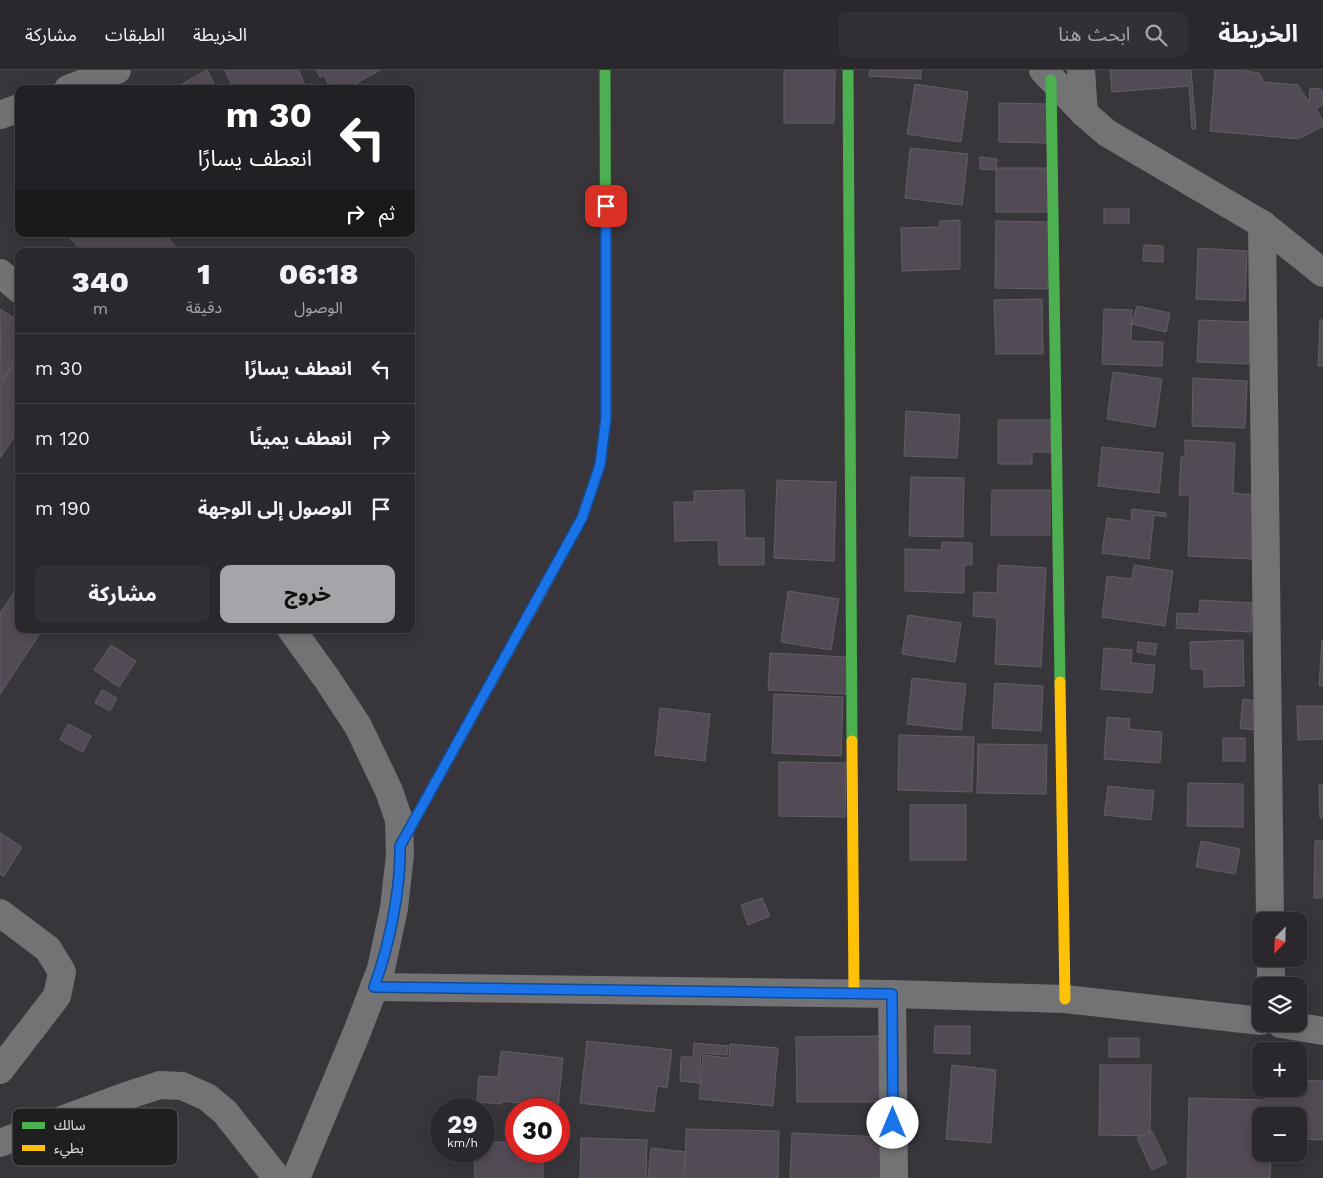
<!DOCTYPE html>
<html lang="ar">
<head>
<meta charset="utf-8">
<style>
  :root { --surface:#2a282c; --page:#323034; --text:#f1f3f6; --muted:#a5a6a9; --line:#464448; --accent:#a6a4a9 }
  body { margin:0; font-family:"Work Sans","Noto Sans Arabic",sans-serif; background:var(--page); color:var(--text); direction:rtl; height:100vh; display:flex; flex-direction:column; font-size:19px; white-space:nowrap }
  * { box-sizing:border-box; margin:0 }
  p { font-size:16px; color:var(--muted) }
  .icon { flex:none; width:28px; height:28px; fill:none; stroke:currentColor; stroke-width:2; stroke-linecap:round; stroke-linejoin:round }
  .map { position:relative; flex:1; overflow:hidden; direction:ltr }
  .drawer { position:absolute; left:15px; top:178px; width:400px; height:385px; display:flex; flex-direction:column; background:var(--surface); border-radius:10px; box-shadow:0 2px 12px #0003,0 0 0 1px var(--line); direction:rtl }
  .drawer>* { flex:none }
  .hud { position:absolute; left:15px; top:15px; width:400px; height:152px; border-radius:10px; box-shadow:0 2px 12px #0003,0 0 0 1px var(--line); direction:rtl; background:#202124; color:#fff; overflow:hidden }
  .needle { width:32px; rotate:203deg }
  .buttons { position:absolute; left:1252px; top:842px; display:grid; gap:10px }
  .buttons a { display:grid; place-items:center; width:55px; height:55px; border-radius:10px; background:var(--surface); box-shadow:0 2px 12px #0003,0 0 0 1px var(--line); font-size:25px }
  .speed { position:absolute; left:430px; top:1028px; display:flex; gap:10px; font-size:25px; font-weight:700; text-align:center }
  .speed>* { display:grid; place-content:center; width:65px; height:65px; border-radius:50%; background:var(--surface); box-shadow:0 2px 12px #0003,0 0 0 1px var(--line); line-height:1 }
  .speed small { font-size:12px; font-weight:400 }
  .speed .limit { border:8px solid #d22; background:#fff; color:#111 }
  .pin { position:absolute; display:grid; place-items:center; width:42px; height:42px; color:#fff; margin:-21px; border-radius:10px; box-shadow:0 2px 8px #0006 }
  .me { position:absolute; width:55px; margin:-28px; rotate:0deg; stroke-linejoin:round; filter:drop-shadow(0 0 4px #0008) }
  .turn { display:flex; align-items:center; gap:18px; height:105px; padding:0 20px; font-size:22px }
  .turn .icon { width:65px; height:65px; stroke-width:2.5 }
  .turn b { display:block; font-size:35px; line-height:42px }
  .then { display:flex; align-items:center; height:48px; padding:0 20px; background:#0003; gap:10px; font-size:19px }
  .eta { display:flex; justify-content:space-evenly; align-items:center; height:85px; text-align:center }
  .eta b { font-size:30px; font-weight:800; line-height:35px }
  .action { display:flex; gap:10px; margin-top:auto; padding:10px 20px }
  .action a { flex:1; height:58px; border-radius:10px; background:var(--accent); color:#111; font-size:20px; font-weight:800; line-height:58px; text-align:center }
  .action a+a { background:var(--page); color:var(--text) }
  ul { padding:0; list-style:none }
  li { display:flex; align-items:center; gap:15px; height:70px; padding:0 20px; border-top:1px solid var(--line) }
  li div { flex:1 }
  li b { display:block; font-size:19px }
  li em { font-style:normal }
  header { display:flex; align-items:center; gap:30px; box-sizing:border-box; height:70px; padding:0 25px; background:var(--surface); border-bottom:1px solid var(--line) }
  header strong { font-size:24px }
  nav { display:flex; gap:28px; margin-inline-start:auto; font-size:18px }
  .search { width:350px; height:45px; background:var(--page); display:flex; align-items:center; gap:12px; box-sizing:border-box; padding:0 18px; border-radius:10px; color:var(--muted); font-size:19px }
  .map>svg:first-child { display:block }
  .building { fill:#524a54; stroke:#615f63 }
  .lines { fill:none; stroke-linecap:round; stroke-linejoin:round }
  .street { stroke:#737275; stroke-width:28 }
  .fast { stroke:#4caf50; stroke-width:11 }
  .slow { stroke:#ffc107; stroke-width:11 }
  .route-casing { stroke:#114b97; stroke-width:12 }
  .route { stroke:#1a73e8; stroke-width:9 }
  .key { fill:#1f1e21; stroke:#59585c; stroke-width:1 }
  .key-label { font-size:14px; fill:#e1e0e4 }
</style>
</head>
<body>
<header>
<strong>الخريطة</strong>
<div class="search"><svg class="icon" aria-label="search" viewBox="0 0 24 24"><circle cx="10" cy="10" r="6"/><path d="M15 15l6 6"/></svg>ابحث هنا</div>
<nav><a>الخريطة</a><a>الطبقات</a><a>مشاركة</a></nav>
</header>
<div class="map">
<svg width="1323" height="1108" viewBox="0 0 1323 1108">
  <rect width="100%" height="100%" fill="#38363b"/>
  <!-- building -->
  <g class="building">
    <polygon points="207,0 217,19 173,19"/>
    <polygon points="225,0 298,0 307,19 233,19"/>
    <polygon points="316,0 380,0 346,19 331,19 324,5 320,7"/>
    <polygon points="784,0 835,0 834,53 784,53"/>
    <polygon points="870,0 921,0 921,9 869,6"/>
    <polygon points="1110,0 1191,0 1196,59 1192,59 1189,16 1112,22"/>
    <polygon points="1215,0 1238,0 1259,3 1264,12 1298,15 1309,33 1310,18 1321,19 1323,23 1323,35 1316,39 1323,51 1323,56 1299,69 1210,61"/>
    <polygon points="915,14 968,22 961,72 907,64"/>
    <polygon points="999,33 1047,34 1047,73 999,72"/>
    <polygon points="910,78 968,84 962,135 905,128"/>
    <polygon points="980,87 997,89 996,100 980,99"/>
    <polygon points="996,98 1049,98 1048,142 996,142"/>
    <rect x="1104" y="139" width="25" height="14"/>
    <polygon points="960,150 960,199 902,201 901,158 940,157 940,151"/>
    <polygon points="996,151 1049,152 1048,219 995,218"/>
    <polygon points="66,164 127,164 130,167 133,164 164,164 180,181 82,181"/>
    <polygon points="1144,175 1163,176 1163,192 1143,191"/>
    <polygon points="1198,178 1247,181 1245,231 1196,229"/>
    <polygon points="1042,229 1043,284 996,284 994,230"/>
    <polygon points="1137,236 1170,243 1166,262 1132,254"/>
    <polygon points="0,239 19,251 19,284 1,312"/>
    <polygon points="1104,239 1132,240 1131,271 1163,272 1162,296 1102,294"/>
    <polygon points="1199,250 1251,252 1249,294 1197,292"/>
    <polygon points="1320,250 1323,250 1323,296 1318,296"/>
    <polygon points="18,287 19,360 0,388 0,315"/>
    <polygon points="1113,302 1162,309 1155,357 1107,349"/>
    <polygon points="1193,308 1247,311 1245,358 1192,356"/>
    <polygon points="906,341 960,345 957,388 904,386"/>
    <polygon points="998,350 1051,350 1051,382 1032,382 1032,394 998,394"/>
    <polygon points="1185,370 1235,373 1233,423 1255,425 1252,489 1188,486 1190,425 1179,425 1181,387 1185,387"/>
    <polygon points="1102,377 1163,383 1159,423 1098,416"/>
    <polygon points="911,407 964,408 963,467 909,466"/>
    <polygon points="777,410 836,412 834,491 774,488"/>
    <polygon points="744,420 745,468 764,468 764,495 719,495 718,470 675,471 674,432 694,432 694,421"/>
    <polygon points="992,420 1050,420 1050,465 991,465"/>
    <polygon points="1132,439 1166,443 1166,447 1154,445 1149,489 1102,483 1107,448 1131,451"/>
    <polygon points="942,472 972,473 972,495 964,495 964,523 905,521 905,479 941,480"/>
    <polygon points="998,495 1046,498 1041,597 995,594 997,548 973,546 974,522 997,523"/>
    <polygon points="1134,495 1173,501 1165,556 1102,547 1107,506 1132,509"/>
    <polygon points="19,515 19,559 43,559 0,624 0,543"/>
    <polygon points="788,521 839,529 831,580 781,572"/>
    <polygon points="1200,530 1252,533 1251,562 1176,558 1177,543 1199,544"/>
    <polygon points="908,545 961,553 955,592 902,584"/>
    <polygon points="1243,570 1244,616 1204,617 1204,599 1191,599 1190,572"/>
    <polygon points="1322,570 1323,570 1323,616 1319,616"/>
    <polygon points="1138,572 1157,574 1155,585 1137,582"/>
    <polygon points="111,575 136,591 119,617 94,600"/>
    <polygon points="1104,578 1132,580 1131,593 1155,595 1152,623 1101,619"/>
    <polygon points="770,583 848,587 846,624 768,620"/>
    <polygon points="912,608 966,614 961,660 907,654"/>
    <polygon points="995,613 1043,616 1041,661 992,658"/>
    <polygon points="102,620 117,628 110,641 95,633"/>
    <polygon points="774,624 843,627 841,686 772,683"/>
    <polygon points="1243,629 1258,631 1255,660 1240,658"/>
    <polygon points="1297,636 1323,636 1323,669 1298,670"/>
    <polygon points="660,638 710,644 705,691 655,685"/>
    <polygon points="1107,647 1130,649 1129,659 1162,662 1160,693 1104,689"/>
    <polygon points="68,654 91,666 83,682 60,670"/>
    <polygon points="899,665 974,667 972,722 898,720"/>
    <rect x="1223" y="668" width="22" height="23"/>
    <polygon points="978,674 1047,675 1046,724 977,723"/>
    <polygon points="779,692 846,693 845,747 779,746"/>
    <polygon points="1188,713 1243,714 1243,757 1187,756"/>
    <polygon points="1319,715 1323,715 1323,748 1320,748"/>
    <polygon points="1108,716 1154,721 1151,750 1104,745"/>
    <rect x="910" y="735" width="56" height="55"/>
    <polygon points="0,763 22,777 4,806 0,804"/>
    <polygon points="1315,770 1323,771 1323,828 1314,828"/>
    <polygon points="1201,771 1240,779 1235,804 1196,797"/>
    <polygon points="762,828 770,846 748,855 741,835"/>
    <polygon points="935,956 970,956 970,984 934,983"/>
    <polygon points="889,966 889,1032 797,1032 796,967"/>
    <rect x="1109" y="968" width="30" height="19"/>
    <polygon points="587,971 672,980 667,1018 657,1016 654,1042 580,1033"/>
    <polygon points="694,973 728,976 727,985 701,983 699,1013 680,1011 681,987 693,987"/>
    <polygon points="730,974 778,978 773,1036 699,1029 703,985 729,988"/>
    <polygon points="501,981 563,988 558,1037 502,1031 502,1034 477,1032 479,1006 498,1007"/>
    <polygon points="952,995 996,1000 991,1073 946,1069"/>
    <polygon points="1100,995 1151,995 1150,1066 1099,1065"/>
    <polygon points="1299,1010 1323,1011 1323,1070 1299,1069 1299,1046 1261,1046 1261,1084 1271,1084 1270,1108 1187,1108 1189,1028 1266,1030 1266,1019 1299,1019"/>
    <polygon points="686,1059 779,1061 778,1108 685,1108"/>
    <polygon points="1152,1061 1167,1093 1152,1100 1137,1068"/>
    <polygon points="792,1063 882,1067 880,1108 790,1108"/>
    <polygon points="581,1068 647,1070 646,1108 580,1108"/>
    <polygon points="484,1072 516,1072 516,1081 543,1081 543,1108 475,1108 474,1081 484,1081"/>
    <polygon points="651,1078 686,1082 683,1108 648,1108"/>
  </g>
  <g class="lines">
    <!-- street -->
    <g class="street">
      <polyline points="1043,0 1084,43 1107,63 1262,154 1323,203"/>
      <polyline points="1081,0 1084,43"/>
      <polyline points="68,19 117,0"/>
      <polyline points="0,45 19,38"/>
      <polyline points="1262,154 1270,851"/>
      <polyline points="0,203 19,219"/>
      <polyline points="291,559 327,609 358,656 389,721 399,750 400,785 394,838 381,899 357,962 296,1108"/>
      <polyline points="0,843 48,879 62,902 57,926 0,1000"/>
      <polyline points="1271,889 1271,916"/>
      <polyline points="374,917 892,924 1065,929 1261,951"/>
      <polyline points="892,924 894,1108"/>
      <polyline points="1281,954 1323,961"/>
      <polyline points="0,1073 123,1027 160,1015 182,1016 207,1027 225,1042 277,1108"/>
    </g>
    <!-- fast -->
    <g class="fast">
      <polyline points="848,0 852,671"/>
      <polyline points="1051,10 1060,612"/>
      <polyline points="542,521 582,448 600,395 606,348 605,0"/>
    </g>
    <!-- slow -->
    <g class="slow">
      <polyline points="1060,612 1065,929"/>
      <polyline points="852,671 854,924"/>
      <polyline points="400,776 542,521"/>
    </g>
  </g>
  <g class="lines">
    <!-- route casing -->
    <g class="route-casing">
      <path id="route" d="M606 136V348L600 395 582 448 400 776C401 819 389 877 374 917L892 924 893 1053"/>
    </g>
    <!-- route -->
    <use href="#route" class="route"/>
  </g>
  <!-- legend -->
  <rect x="12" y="1038" width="166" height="58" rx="8" class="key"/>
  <rect x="22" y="1052" width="23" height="7" fill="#4caf50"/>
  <rect x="22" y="1075" width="23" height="6" fill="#ffc107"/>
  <g class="key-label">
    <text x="54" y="1060">سالك</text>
    <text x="54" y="1083">بطيء</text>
  </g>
</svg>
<div class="buttons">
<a><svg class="needle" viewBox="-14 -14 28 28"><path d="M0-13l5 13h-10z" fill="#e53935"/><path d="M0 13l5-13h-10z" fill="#a5a6a9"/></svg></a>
<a><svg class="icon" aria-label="layers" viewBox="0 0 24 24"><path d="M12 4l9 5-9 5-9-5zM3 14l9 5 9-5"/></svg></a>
<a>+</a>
<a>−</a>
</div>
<div class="speed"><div>29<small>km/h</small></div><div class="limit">30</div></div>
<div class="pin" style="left:606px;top:136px;background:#d93025"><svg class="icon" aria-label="arrive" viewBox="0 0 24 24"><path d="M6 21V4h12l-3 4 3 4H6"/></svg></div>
<svg class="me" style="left:893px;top:1053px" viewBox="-20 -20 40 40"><circle r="19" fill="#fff"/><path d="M0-13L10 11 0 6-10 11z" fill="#1a73e8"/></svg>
<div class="hud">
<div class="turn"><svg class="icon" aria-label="left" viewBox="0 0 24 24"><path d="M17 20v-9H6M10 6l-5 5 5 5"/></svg><div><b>30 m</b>انعطف يسارًا</div></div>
<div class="then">ثم<svg class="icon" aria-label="right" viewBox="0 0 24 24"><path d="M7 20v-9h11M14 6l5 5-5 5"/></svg></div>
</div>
<section class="drawer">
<div class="eta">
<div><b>06:18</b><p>الوصول</p></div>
<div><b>1</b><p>دقيقة</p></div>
<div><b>340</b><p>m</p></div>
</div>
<ul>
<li><svg class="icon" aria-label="left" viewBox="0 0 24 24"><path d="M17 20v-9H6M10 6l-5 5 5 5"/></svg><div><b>انعطف يسارًا</b></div><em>30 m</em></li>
<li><svg class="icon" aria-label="right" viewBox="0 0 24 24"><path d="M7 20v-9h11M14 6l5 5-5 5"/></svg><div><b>انعطف يمينًا</b></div><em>120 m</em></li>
<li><svg class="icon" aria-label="arrive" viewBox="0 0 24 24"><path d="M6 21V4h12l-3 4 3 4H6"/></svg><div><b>الوصول إلى الوجهة</b></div><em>190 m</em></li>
</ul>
<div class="action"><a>خروج</a><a>مشاركة</a></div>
</section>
</div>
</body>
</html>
